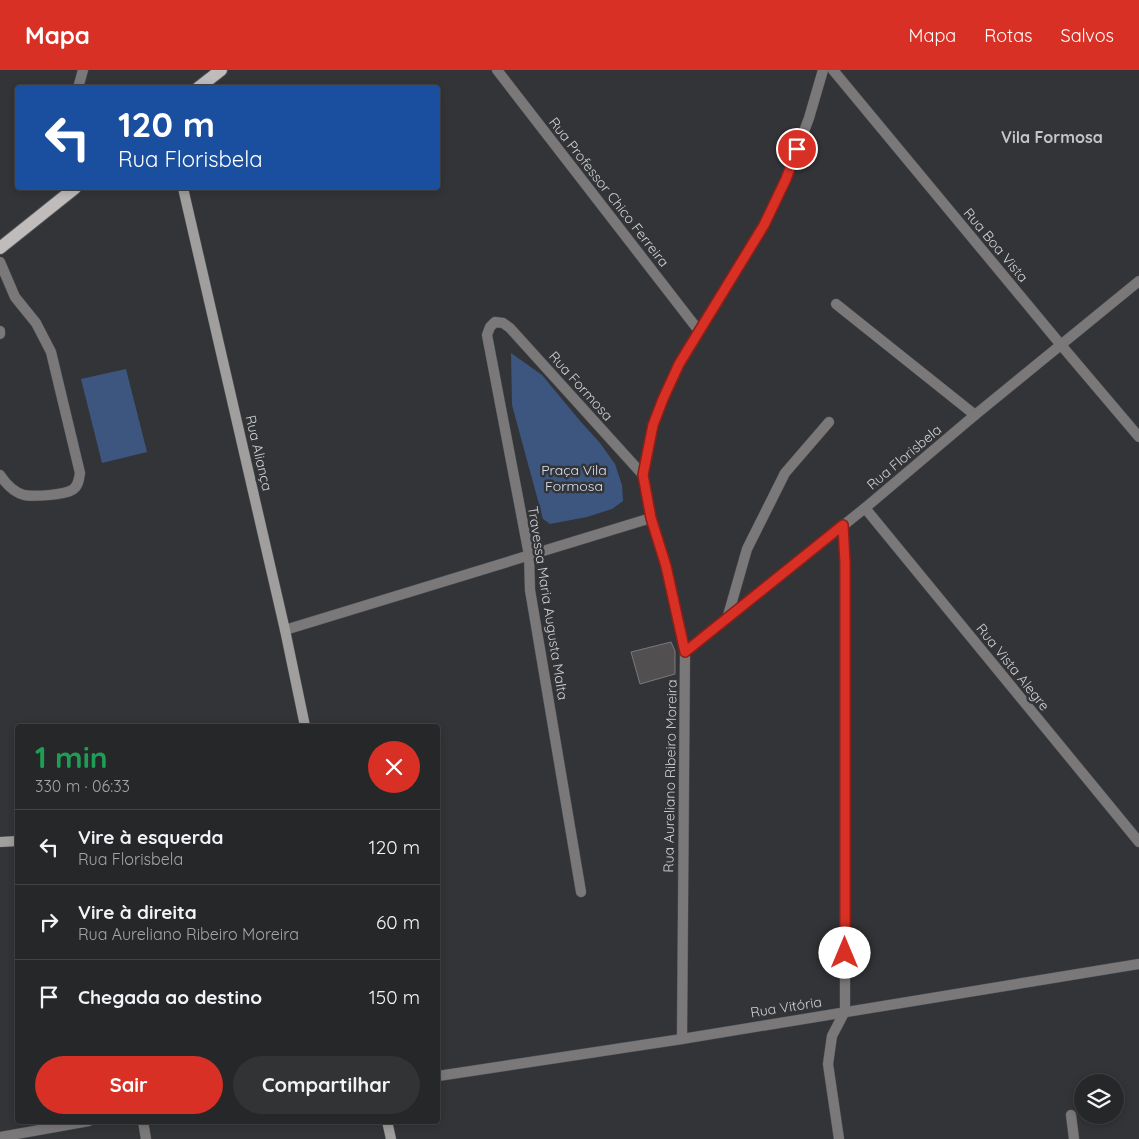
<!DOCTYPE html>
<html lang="pt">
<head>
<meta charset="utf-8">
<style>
  :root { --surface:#262729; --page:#323335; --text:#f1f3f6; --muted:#a4a5a8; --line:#424446; --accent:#d93025 }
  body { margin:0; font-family:Quicksand,sans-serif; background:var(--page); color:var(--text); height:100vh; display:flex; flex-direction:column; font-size:19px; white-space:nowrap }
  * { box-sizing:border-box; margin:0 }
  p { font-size:16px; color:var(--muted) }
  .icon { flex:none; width:28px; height:28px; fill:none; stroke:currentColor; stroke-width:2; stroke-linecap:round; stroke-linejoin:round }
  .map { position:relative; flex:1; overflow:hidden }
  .details { position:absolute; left:15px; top:654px; width:425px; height:400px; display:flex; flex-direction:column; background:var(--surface); border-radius:5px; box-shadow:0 2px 8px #0003,0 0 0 1px var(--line) }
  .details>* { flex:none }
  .hud { position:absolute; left:15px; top:15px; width:425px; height:105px; border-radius:5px; box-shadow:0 2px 8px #0003,0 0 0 1px var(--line); background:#1a4fa0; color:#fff; overflow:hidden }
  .controls { position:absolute; left:1074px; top:1004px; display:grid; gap:10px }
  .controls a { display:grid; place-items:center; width:50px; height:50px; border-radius:50%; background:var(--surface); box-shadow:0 2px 8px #0003,0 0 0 1px var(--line); font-size:25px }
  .pin { position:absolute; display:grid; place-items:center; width:42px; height:42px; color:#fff; margin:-21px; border:2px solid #fff; border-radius:50%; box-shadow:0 1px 5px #0007 }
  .me { position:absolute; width:55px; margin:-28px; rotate:0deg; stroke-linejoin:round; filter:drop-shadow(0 0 4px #0008) }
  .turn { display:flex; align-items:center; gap:18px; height:105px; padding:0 20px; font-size:22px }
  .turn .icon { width:65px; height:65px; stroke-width:2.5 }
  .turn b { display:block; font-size:35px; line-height:42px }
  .round { display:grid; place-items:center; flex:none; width:52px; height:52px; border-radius:26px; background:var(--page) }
  .headline { display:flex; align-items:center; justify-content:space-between; height:85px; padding:0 20px }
  h1 { font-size:30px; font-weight:700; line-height:38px; color:#1e9e55 }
  .primary-button { display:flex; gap:10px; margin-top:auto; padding:10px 20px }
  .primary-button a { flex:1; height:58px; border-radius:30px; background:var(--accent); color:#fff; font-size:20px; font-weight:700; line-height:58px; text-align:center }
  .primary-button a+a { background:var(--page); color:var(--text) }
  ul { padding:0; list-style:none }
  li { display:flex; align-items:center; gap:15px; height:75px; padding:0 20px; border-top:1px solid var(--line) }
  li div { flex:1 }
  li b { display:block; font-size:19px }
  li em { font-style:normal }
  header { display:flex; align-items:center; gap:30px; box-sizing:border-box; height:70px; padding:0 25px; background:var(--accent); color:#fff }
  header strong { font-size:24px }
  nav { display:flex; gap:28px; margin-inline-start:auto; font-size:18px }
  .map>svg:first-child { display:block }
  .green { fill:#3c567f }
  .building { fill:#524f50; stroke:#7d797a }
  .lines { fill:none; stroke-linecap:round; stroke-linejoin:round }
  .lane-casing { stroke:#4f5053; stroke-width:11 }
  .street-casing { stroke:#4f5053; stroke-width:11 }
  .secondary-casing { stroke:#4f5053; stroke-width:11 }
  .primary-casing { stroke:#4f5053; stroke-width:14 }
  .lane { stroke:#7a7878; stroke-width:10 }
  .street { stroke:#7a7878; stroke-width:10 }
  .secondary { stroke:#a19e9e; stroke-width:10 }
  .primary { stroke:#bfbcbb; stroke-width:12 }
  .route-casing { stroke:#8d1f18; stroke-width:12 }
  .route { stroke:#d93025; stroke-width:9 }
  .labels { text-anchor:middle; stroke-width:5; stroke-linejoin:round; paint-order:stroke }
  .street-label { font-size:14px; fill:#d0d1d3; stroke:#333437 }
  .park-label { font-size:14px; fill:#d6e1f3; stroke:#333437 }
  .quarter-label { font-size:16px; font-weight:bold; fill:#c4c6c9; stroke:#333437 }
</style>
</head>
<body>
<header>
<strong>Mapa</strong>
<nav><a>Mapa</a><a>Rotas</a><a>Salvos</a></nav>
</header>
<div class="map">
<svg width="1139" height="1069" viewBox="0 0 1139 1069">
  <rect width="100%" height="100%" fill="#333437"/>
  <!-- green -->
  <g class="green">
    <polygon points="511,283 542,305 581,352 600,373 615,394 622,415 623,431 612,439 587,447 550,454 543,449 512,335"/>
    <polygon points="126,299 147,382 102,393 81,309"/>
  </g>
  <!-- building -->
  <polygon class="building" points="671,572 675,581 675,604 640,614 631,582"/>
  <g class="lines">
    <!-- lane casing -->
    <g class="lane-casing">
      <g id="lane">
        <path d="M0 192 15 227 36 253 51 282 80 403C79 410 78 417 72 420 64 425 33 427 24 425 13 422 6 414 0 405"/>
        <polyline points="0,261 0,264"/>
        <polyline points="727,549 747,479 785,403 829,352"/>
      </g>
    </g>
    <!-- street casing -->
    <g class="street-casing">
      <g id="street">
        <polyline points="497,0 699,261"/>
        <polyline points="833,0 1061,275 1139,367"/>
        <polyline points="78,18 83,0"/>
        <polyline points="836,234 975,345"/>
        <polyline points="865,438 1139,772"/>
        <polyline points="285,560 651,448"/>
        <polyline points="685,582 865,438 975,345 1139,211"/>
        <polyline points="581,822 530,520 529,485 487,265 490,257 495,252 503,253 510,258 643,405"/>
        <polyline points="682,969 685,582 666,496 651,448 643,405 653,355 663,329 679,295 764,155 786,109 809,48 823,0"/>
        <polyline points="438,1006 682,969 1139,894"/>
        <polyline points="1071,1045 1074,1069"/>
        <polyline points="143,1051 146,1069"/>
        <polyline points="0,1067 89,1051"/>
        <polyline points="839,1069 828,994 832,966 845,941 845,493 843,455"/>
      </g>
    </g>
    <!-- secondary casing -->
    <g class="secondary-casing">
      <g id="secondary">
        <polyline points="183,118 285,560 305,656"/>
        <polyline points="0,772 18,771"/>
        <polyline points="387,1051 391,1069"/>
      </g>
    </g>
    <!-- primary casing -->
    <g class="primary-casing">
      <g id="primary">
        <polyline points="198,18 221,0"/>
        <polyline points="0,178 75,118"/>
      </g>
    </g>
    <!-- lane -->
    <use href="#lane" class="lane"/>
    <!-- street -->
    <use href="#street" class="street"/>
    <!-- secondary -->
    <use href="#secondary" class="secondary"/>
    <!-- primary -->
    <use href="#primary" class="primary"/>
  </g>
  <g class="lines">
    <!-- route casing -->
    <g class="route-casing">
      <polyline id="route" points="797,79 786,109 764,155 679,294 663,329 653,355 643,405 651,448 666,496 685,582 843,455 845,493 845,883"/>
    </g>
    <!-- route -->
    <use href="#route" class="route"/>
  </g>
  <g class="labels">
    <!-- street labels -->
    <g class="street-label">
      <text transform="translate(609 122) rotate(52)" y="5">Rua Professor Chico Ferreira</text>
      <text transform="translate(996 175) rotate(50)" y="5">Rua Boa Vista</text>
      <text transform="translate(581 316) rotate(48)" y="5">Rua Formosa</text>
      <text transform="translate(259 383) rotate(77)" y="5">Rua Aliança</text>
      <text transform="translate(904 387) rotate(-40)" y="5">Rua Florisbela</text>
      <text transform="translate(548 533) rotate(81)" y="5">Travessa Maria Augusta Malta</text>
      <text transform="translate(1013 597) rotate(51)" y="5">Rua Vista Alegre</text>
      <text transform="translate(670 706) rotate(-89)" y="5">Rua Aureliano Ribeiro Moreira</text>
      <text transform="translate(786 937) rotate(-9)" y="5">Rua Vitória</text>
    </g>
    <!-- park labels -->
    <g class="park-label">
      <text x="574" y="405">Praça Vila<tspan x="574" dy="16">Formosa</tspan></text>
    </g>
    <!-- quarter labels -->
    <g class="quarter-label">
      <text x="1052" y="73">Vila Formosa</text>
    </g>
  </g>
</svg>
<div class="controls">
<a><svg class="icon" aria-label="layers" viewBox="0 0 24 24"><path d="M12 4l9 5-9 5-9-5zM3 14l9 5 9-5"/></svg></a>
</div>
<div class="pin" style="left:797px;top:79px;background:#d93025"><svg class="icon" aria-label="arrive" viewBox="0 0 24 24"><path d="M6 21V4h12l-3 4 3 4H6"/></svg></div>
<svg class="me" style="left:845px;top:883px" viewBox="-20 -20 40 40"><circle r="19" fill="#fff"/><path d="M0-13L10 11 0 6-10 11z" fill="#d93025"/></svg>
<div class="hud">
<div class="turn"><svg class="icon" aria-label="left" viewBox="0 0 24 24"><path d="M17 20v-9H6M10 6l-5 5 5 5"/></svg><div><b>120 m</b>Rua Florisbela</div></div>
</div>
<section class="details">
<div class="headline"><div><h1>1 min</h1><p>330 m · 06:33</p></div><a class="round" style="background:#d93025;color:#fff"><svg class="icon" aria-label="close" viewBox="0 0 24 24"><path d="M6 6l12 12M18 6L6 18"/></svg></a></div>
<ul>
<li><svg class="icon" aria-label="left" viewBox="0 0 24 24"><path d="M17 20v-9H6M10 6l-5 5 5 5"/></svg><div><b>Vire à esquerda</b><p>Rua Florisbela</p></div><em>120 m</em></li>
<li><svg class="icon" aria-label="right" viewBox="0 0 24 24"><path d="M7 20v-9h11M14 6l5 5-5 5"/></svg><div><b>Vire à direita</b><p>Rua Aureliano Ribeiro Moreira</p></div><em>60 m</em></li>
<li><svg class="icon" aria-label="arrive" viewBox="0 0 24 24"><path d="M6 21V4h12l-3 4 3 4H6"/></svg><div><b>Chegada ao destino</b></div><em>150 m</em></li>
</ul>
<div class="primary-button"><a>Sair</a><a>Compartilhar</a></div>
</section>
</div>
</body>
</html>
